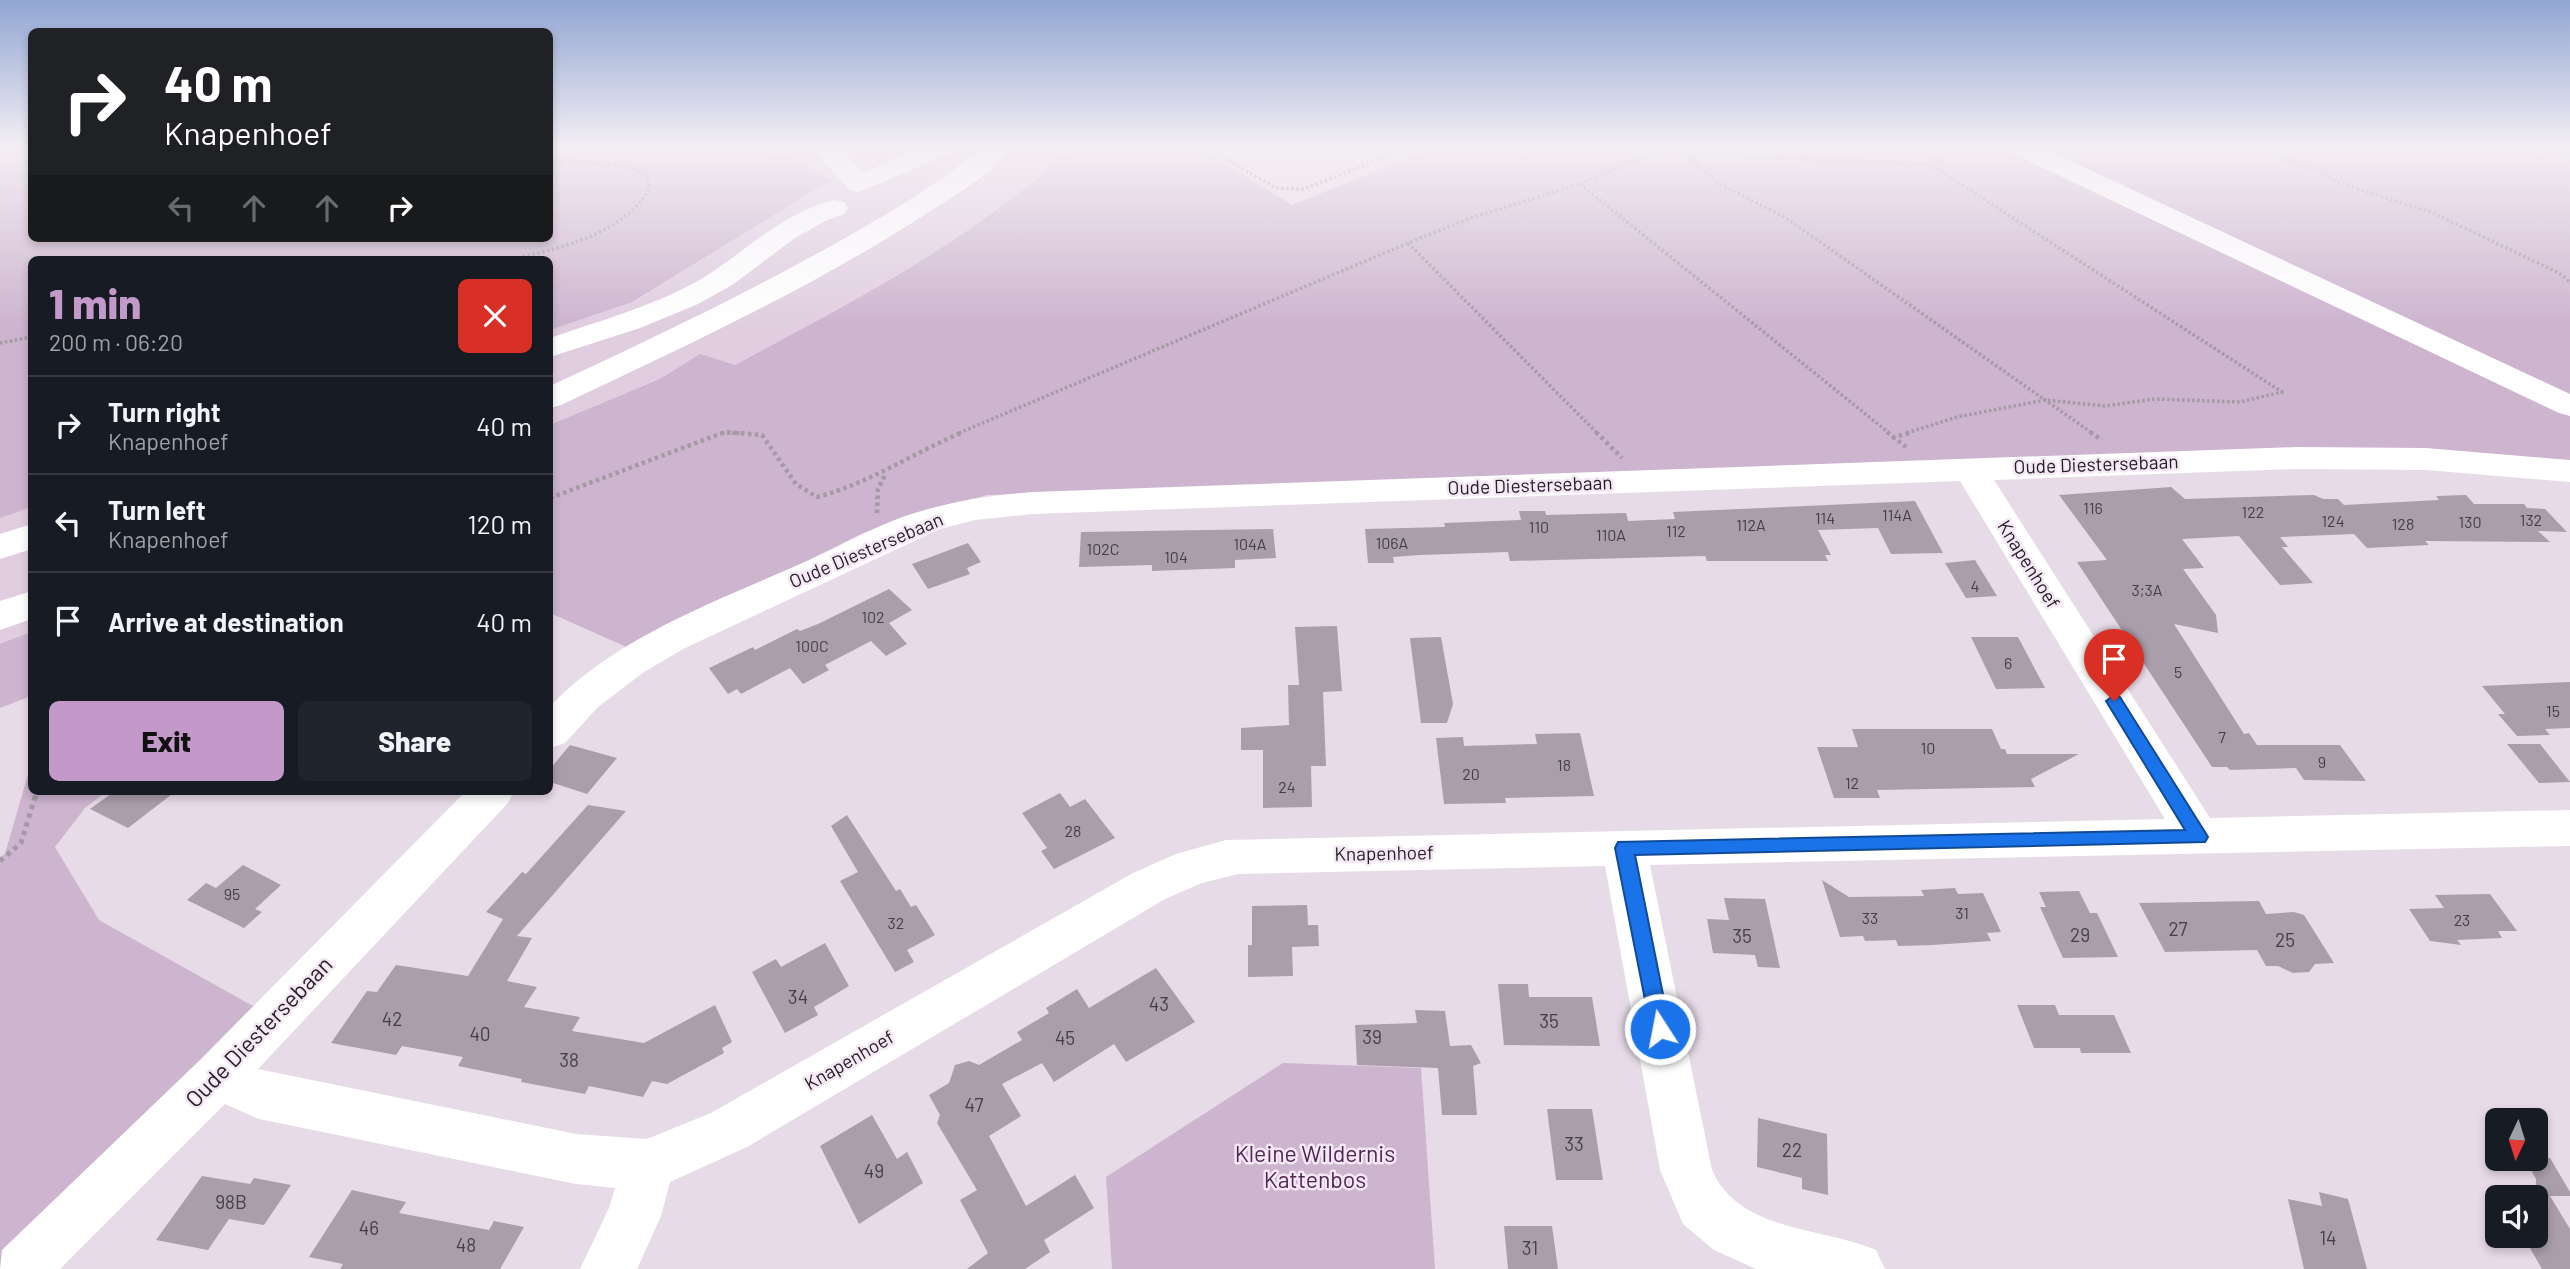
<!DOCTYPE html>
<html lang="en">
<head>
<meta charset="utf-8">
<style>
  :root { --surface:#171b24; --page:#20242c; --text:#f1f3f6; --muted:#9ea1a6; --line:#363941; --accent:#c399ca }
  body { margin:0; font-family:Barlow,sans-serif; background:var(--page); color:var(--text); height:100vh; display:flex; flex-direction:column; font-size:26px; white-space:nowrap }
  * { box-sizing:border-box; margin:0 }
  p { font-size:23px; color:var(--muted) }
  .icon { flex:none; width:38px; height:38px; fill:none; stroke:currentColor; stroke-width:2; stroke-linecap:round; stroke-linejoin:round }
  .map { position:relative; flex:1; overflow:hidden }
  .panel { position:absolute; left:28px; top:256px; width:525px; height:539px; display:flex; flex-direction:column; background:var(--surface); border-radius:10px; box-shadow:0 4px 10px #0003 }
  .panel>* { flex:none }
  .top-card { position:absolute; left:28px; top:28px; width:525px; height:214px; border-radius:10px; box-shadow:0 4px 10px #0003; background:#202124; color:#fff; overflow:hidden }
  .needle { width:46px; rotate:184deg }
  .tools { position:absolute; left:2485px; top:1108px; display:grid; gap:14px }
  .tools a { display:grid; place-items:center; width:63px; height:63px; border-radius:10px; background:var(--surface); box-shadow:0 4px 10px #0003; font-size:35px }
  .pin { position:absolute; display:grid; place-items:center; width:60px; height:60px; color:#fff; margin:-72px -30px; border-radius:50% 50% 50% 0; rotate:-45deg; box-shadow:0 0 7px #0007 }
  .pin .icon { rotate:45deg }
  .me { position:absolute; width:77px; margin:-38px; rotate:349deg; stroke-linejoin:round; filter:drop-shadow(0 0 5px #0008) }
  .turn { display:flex; align-items:center; gap:24px; height:147px; padding:0 21px; font-size:32px }
  .turn .icon { width:91px; height:91px; stroke-width:2.5 }
  .turn b { display:block; font-size:49px; line-height:60px }
  .lanes { display:flex; align-items:center; height:66px; padding:0 21px; background:#0003; justify-content:center; gap:35px; direction:ltr }
  .lanes .off { opacity:.35 }
  .round { display:grid; place-items:center; flex:none; width:74px; height:74px; border-radius:10px; background:var(--page) }
  .overview { display:flex; align-items:center; justify-content:space-between; height:119px; padding:0 21px }
  h1 { font-size:42px; font-weight:800; line-height:52px; color:var(--accent) }
  .primary-button { display:flex; gap:14px; margin-top:auto; padding:14px 21px }
  .primary-button a { flex:1; height:80px; border-radius:10px; background:var(--accent); color:#111; font-size:28px; font-weight:800; line-height:80px; text-align:center }
  .primary-button a+a { background:var(--page); color:var(--text) }
  ul { padding:0; list-style:none }
  li { display:flex; align-items:center; gap:21px; height:98px; padding:0 21px; border-top:2px solid var(--line) }
  li div { flex:1 }
  li b { display:block; font-size:26px }
  li em { font-style:normal }
  .map>svg:first-child { display:block }
  .built { fill:#e0cee0 }
  .green { fill:#cdb4cf }
  .building { fill:#a99eaa }
  .lines { fill:none; stroke-linecap:round; stroke-linejoin:round }
  .path-far2 { stroke:#a49aa4; stroke-width:3.5; stroke-dasharray:2.5 2.5; stroke-linecap:butt }
  .path-far1 { stroke:#a49aa4; stroke-width:4.5; stroke-dasharray:3.5 3.5; stroke-linecap:butt }
  .path { stroke:#a49aa4; stroke-width:5; stroke-dasharray:4.5 4.5; stroke-linecap:butt }
  .minor { fill:#fff; fill-rule:evenodd }
  .route { fill:#1a73e8; stroke:#114b97; stroke-width:2 }
  .labels { text-anchor:middle; stroke-width:5; stroke-linejoin:round; paint-order:stroke }
  .number-label { font-size:16px; fill:#443f45 }
  .street-label { font-size:19px; fill:#231f23; stroke:#f4e8f5 }
  .near-number-label { font-size:19px; fill:#443f45 }
  .near-street-label { font-size:23px; fill:#231f23; stroke:#f4e8f5 }
  .near-park-label { font-size:23px; fill:#512554; stroke:#f4e8f5 }
</style>
</head>
<body>
<div class="map">
<svg width="2570" height="1269" viewBox="0 0 2570 1269">
  <rect width="100%" height="100%" fill="#e7dbe7"/>
  <!-- built -->
  <polygon class="built" points="0,148 31,148 32,238 550,238 550,148 1199,148 550,492 550,259 32,259 31,696 0,708"/>
  <!-- green -->
  <g class="green">
    <polygon points="0,148 31,148 32,238 550,238 550,148 766,148 831,180 632,302 550,330 550,259 32,259 31,507 0,518"/>
    <path d="M1072 148H1200L1292 205 1433 148H2006L2030 162 2570 415V462L2268 450 988 495 927 510 863 533 631 649 550 613V425L660 379 700 354 735 365C852 302 974 240 1072 148Z"/>
    <polygon points="2032,148 2570,148 2570,399"/>
    <polygon points="31,632 31,696 0,708 0,644"/>
    <polygon points="31,764 32,791 107,791 85,808 55,847 99,920 262,1011 0,1269 0,857 5,854"/>
    <polygon points="1283,1063 1421,1068 1435,1269 1112,1269 1106,1177"/>
  </g>
  <!-- building -->
  <g class="building">
    <polygon points="2171,487 2185,499 2314,495 2323,499 2338,499 2344,505 2439,500 2436,496 2466,495 2474,504 2524,504 2527,508 2545,509 2567,532 2538,531 2550,542 2425,541 2429,545 2367,548 2354,534 2280,537 2288,547 2282,547 2313,583 2280,585 2239,536 2182,539 2204,568 2183,569 2216,615 2218,633 2174,624 2244,734 2249,733 2257,745 2340,745 2366,781 2304,780 2296,768 2230,770 2227,767 2212,767 2077,562 2107,560 2059,495"/>
    <polygon points="1915,501 1943,553 1891,554 1878,528 1818,530 1831,555 1825,555 1828,561 1707,561 1705,556 1510,561 1508,552 1420,555 1393,557 1394,563 1368,563 1365,529 1445,527 1444,523 1521,520 1519,511 1545,511 1546,515 1626,513 1628,521 1675,519 1673,512"/>
    <polygon points="1273,529 1276,558 1235,560 1235,568 1152,571 1152,565 1079,567 1081,532"/>
    <polygon points="968,543 981,562 967,568 970,574 928,589 912,564"/>
    <polygon points="1975,560 1997,596 1966,598 1945,563"/>
    <polygon points="889,589 912,610 889,623 907,644 886,656 871,641 825,665 829,670 803,684 790,668 741,694 737,689 728,694 709,668 753,647 755,650 797,629 800,631 818,624"/>
    <polygon points="1337,626 1342,691 1323,692 1326,766 1311,766 1312,807 1263,808 1263,750 1241,750 1241,728 1289,725 1288,685 1299,685 1295,627"/>
    <polygon points="1441,637 1453,704 1447,723 1421,723 1410,638"/>
    <polygon points="1971,637 2018,637 2045,688 1996,689"/>
    <polygon points="2570,682 2570,728 2545,729 2550,735 2517,736 2498,714 2505,714 2482,686"/>
    <polygon points="1852,729 1992,729 2001,749 2005,749 2007,754 2079,754 2031,779 2035,787 1877,790 1880,798 1834,798 1817,747 1858,747"/>
    <polygon points="1580,733 1594,796 1505,798 1506,803 1444,804 1436,738 1463,737 1464,746 1537,744 1535,734"/>
    <polygon points="2507,744 2540,744 2570,782 2539,783"/>
    <polygon points="570,745 617,758 587,794 550,782 550,769"/>
    <polygon points="115,791 176,791 128,828 90,809"/>
    <polygon points="1060,793 1070,807 1085,799 1115,838 1054,869 1041,851 1047,848 1022,813"/>
    <polygon points="588,805 626,811 517,936 532,938 507,981 537,987 524,1007 580,1017 572,1031 644,1043 715,1005 732,1042 722,1048 724,1053 667,1084 652,1081 643,1097 589,1086 585,1094 521,1082 522,1079 458,1066 463,1057 402,1046 396,1055 331,1043 367,991 377,992 396,965 468,976 503,919 486,912 522,872 526,874"/>
    <polygon points="847,815 896,891 900,889 911,907 916,905 935,935 907,950 914,962 895,972 840,881 858,872 831,826"/>
    <polygon points="243,865 281,885 255,909 262,912 244,928 187,900 206,883 216,888"/>
    <polygon points="1822,880 1849,897 1924,896 1921,890 1955,888 1958,894 1983,893 2001,932 1987,933 1991,941 1933,945 1898,946 1896,940 1865,941 1863,936 1840,937"/>
    <polygon points="2079,891 2090,913 2097,913 2118,957 2063,958 2040,907 2046,907 2039,892"/>
    <polygon points="2490,894 2517,931 2498,931 2502,938 2457,940 2461,945 2430,941 2409,909 2444,908 2435,895"/>
    <polygon points="1724,898 1765,899 1780,968 1758,967 1755,955 1713,953 1707,919 1729,920"/>
    <polygon points="2259,901 2266,914 2294,912 2304,915 2334,963 2315,964 2309,972 2293,973 2278,966 2266,966 2257,950 2165,952 2139,903"/>
    <polygon points="1307,905 1308,925 1318,925 1319,946 1292,947 1293,976 1248,977 1248,945 1252,945 1252,906"/>
    <polygon points="825,943 849,986 814,1007 818,1015 785,1033 752,972 776,959 781,967"/>
    <polygon points="1156,968 1195,1022 1126,1062 1114,1044 1054,1082 1042,1063 1002,1084 1021,1116 989,1136 1026,1206 1075,1175 1094,1208 1044,1240 1050,1252 1025,1269 967,1269 988,1253 960,1200 977,1190 937,1123 940,1115 929,1095 949,1083 955,1065 969,1061 979,1065 1022,1040 1017,1032 1049,1013 1046,1008 1077,989 1089,1008"/>
    <polygon points="1498,984 1528,984 1529,997 1592,997 1600,1046 1504,1045"/>
    <polygon points="2017,1005 2055,1005 2059,1015 2114,1015 2131,1053 2081,1053 2080,1048 2034,1048"/>
    <polygon points="1415,1010 1445,1011 1450,1046 1471,1045 1481,1063 1473,1066 1477,1115 1442,1115 1438,1068 1357,1065 1355,1025 1417,1023"/>
    <polygon points="1547,1109 1592,1109 1603,1180 1556,1180"/>
    <polygon points="872,1115 897,1159 907,1152 923,1183 859,1224 820,1146"/>
    <polygon points="1758,1118 1827,1134 1828,1195 1802,1189 1802,1178 1757,1167"/>
    <polygon points="2524,1158 2550,1158 2570,1192 2570,1196 2550,1196 2570,1229 2570,1269 2542,1269 2523,1236 2536,1236 2536,1179"/>
    <polygon points="202,1176 250,1184 254,1178 291,1185 264,1225 229,1219 208,1250 156,1240"/>
    <polygon points="352,1190 406,1202 399,1213 489,1230 494,1221 524,1227 500,1269 340,1269 343,1264 309,1257"/>
    <polygon points="2319,1192 2348,1199 2367,1269 2304,1269 2288,1199 2322,1206"/>
    <polygon points="1504,1226 1552,1226 1558,1269 1508,1269"/>
  </g>
  <g class="lines">
    <!-- path-far2 -->
    <g class="path-far2">
      <polyline points="1207,148 1276,188 1304,189 1409,148"/>
      <polyline points="1672,148 1688,153 1931,165 1951,148"/>
      <polyline points="2260,148 2354,188 2431,212 2559,273 2570,282"/>
      <polyline points="1688,153 1695,164 1718,183 1786,218 2092,433"/>
      <polyline points="1580,184 1889,433"/>
      <polyline points="1408,243 1597,433"/>
      <path d="M513 259C561 248 624 234 650 188L647 176 626 166 550 160"/>
      <polyline points="0,343 32,337"/>
      <polyline points="722,433 741,433"/>
      <polyline points="959,433 1408,243 1471,218 1580,184 1664,148"/>
      <polyline points="1907,433 1957,417 2045,400 2105,406 2155,399 2240,402 2282,392 1931,165"/>
    </g>
    <!-- path-far1 -->
    <g class="path-far1">
      <polyline points="1596,432 1622,458"/>
      <polyline points="1887,432 1906,447"/>
      <polyline points="2090,432 2102,440"/>
      <polyline points="1892,438 1912,432"/>
      <path d="M550 498 725 432 762 435 796 484 817 497C870 483 913 453 963 432"/>
      <polyline points="877,513 878,489 885,475"/>
      <polyline points="35,799 37,791"/>
    </g>
    <!-- path -->
    <polyline class="path" points="0,861 21,843 35,797"/>
    <!-- minor -->
    <g class="minor">
      <polygon points="811,148 839,148 863,173 919,148 955,148 951,153 859,192 850,190"/>
      <path d="M982 148H1011C994 173 960 192 935 208 818 285 688 345 561 405L550 408V386C636 346 723 305 807 259 868 226 928 192 982 148Z"/>
      <polygon points="2008,148 2043,148 2570,394 2570,416 2559,413 2012,153"/>
      <path d="M834 200 844 202 848 208 844 214 827 220 795 238 732 285 698 304 640 328 550 357V338C599 321 650 307 696 282 743 255 780 213 834 200Z"/>
      <path d="M2297 447 2426 448 2570 460V482L2426 470 2297 469 1994 480 2210 818 2570 810V846L1650 865 1712 1170C1739 1232 1822 1227 1876 1250L1885 1269H1756L1714 1250 1683 1224 1660 1170 1605 866 1238 874 1202 883 1165 899 747 1147 670 1182 661 1216 637 1269H580L609 1208 615 1188 576 1184 259 1119 225 1104 60 1269H0L2 1250 201 1059 466 791H514L508 803 258 1069 576 1134 647 1139 711 1113 1133 873 1176 854 1226 840 2165 819 1960 481 1033 514 975 520 940 529 685 648 644 672 598 707 565 743 550 748V706C619 635 717 601 807 561 843 545 880 523 918 512 958 500 992 495 1033 492Z"/>
      <polygon points="32,524 32,549 0,559 0,534"/>
      <polygon points="32,591 32,619 0,630 0,601"/>
    </g>
  </g>
  <!-- sky -->
  <linearGradient id="sky" x2="0" y2="1"><stop stop-color="#91a5d2"/><stop offset="0.45" stop-color="#f4eff4"/><stop offset="1" stop-color="#f4eff4" stop-opacity="0"/></linearGradient>
  <rect width="2570" height="326" fill="url(#sky)"/>
  <!-- route -->
  <polygon class="route" points="2114,695 2120,697 2205,832 2208,837 2205,842 1635,855 1670,1029 1667,1035 1660,1038 1652,1035 1615,848 1618,842 2185,830 2106,701"/>
  <g class="labels">
    <!-- number labels -->
    <g class="number-label">
      <text x="2093" y="514">116</text>
      <text x="2253" y="518">122</text>
      <text x="1897" y="521">114A</text>
      <text x="1825" y="524">114</text>
      <text x="2531" y="526">132</text>
      <text x="2333" y="527">124</text>
      <text x="2470" y="528">130</text>
      <text x="2403" y="530">128</text>
      <text x="1751" y="531">112A</text>
      <text x="1539" y="533">110</text>
      <text x="1676" y="537">112</text>
      <text x="1611" y="541">110A</text>
      <text x="1392" y="549">106A</text>
      <text x="1250" y="550">104A</text>
      <text x="1103" y="555">102C</text>
      <text x="1176" y="563">104</text>
      <text x="1975" y="592">4</text>
      <text x="2147" y="596">3;3A</text>
      <text x="873" y="623">102</text>
      <text x="812" y="652">100C</text>
      <text x="2008" y="669">6</text>
      <text x="2178" y="678">5</text>
      <text x="2553" y="717">15</text>
      <text x="2222" y="743">7</text>
      <text x="1928" y="754">10</text>
      <text x="2322" y="768">9</text>
      <text x="1564" y="771">18</text>
      <text x="1471" y="780">20</text>
      <text x="1852" y="789">12</text>
      <text x="1287" y="793">24</text>
      <text x="1073" y="837">28</text>
      <text x="232" y="900">95</text>
      <text x="1962" y="919">31</text>
      <text x="1870" y="924">33</text>
      <text x="2462" y="926">23</text>
      <text x="896" y="929">32</text>
    </g>
    <!-- street labels -->
    <g class="street-label">
      <text transform="translate(2096 464) rotate(-2)" y="7">Oude Diestersebaan</text>
      <text transform="translate(1530 485) rotate(-2)" y="7">Oude Diestersebaan</text>
      <text transform="translate(866 550) rotate(-23)" y="7">Oude Diestersebaan</text>
      <text transform="translate(2029 564) rotate(58)" y="7">Knapenhoef</text>
      <text transform="translate(1384 853) rotate(-1)" y="7">Knapenhoef</text>
      <text transform="translate(849 1060) rotate(-30)" y="7">Knapenhoef</text>
    </g>
    <!-- near-number labels -->
    <g class="near-number-label">
      <text x="2178" y="936">27</text>
      <text x="2080" y="942">29</text>
      <text x="1742" y="943">35</text>
      <text x="2285" y="947">25</text>
      <text x="798" y="1004">34</text>
      <text x="1159" y="1011">43</text>
      <text x="392" y="1026">42</text>
      <text x="1549" y="1028">35</text>
      <text x="480" y="1041">40</text>
      <text x="1372" y="1044">39</text>
      <text x="1065" y="1045">45</text>
      <text x="569" y="1067">38</text>
      <text x="974" y="1112">47</text>
      <text x="1574" y="1151">33</text>
      <text x="1792" y="1157">22</text>
      <text x="874" y="1178">49</text>
      <text x="231" y="1209">98B</text>
      <text x="369" y="1235">46</text>
      <text x="2328" y="1245">14</text>
      <text x="466" y="1252">48</text>
      <text x="1530" y="1255">31</text>
    </g>
    <!-- near-street labels -->
    <g class="near-street-label">
      <text transform="translate(259 1032) rotate(-46)" y="8">Oude Diestersebaan</text>
    </g>
    <!-- near-park labels -->
    <g class="near-park-label">
      <text x="1315" y="1162">Kleine Wildernis<tspan x="1315" dy="26">Kattenbos</tspan></text>
    </g>
  </g>
</svg>
<div class="tools">
<a><svg class="needle" viewBox="-14 -14 28 28"><path d="M0-13l5 13h-10z" fill="#e53935"/><path d="M0 13l5-13h-10z" fill="#9ea1a6"/></svg></a>
<a><svg class="icon" aria-label="sound" viewBox="0 0 24 24"><path d="M4 9h4l5-4v14l-5-4H4zM17 9q2 3 0 6"/></svg></a>
</div>
<div class="pin" style="left:2114px;top:701px;background:#d93025"><svg class="icon" aria-label="arrive" viewBox="0 0 24 24"><path d="M6 21V4h12l-3 4 3 4H6"/></svg></div>
<svg class="me" style="left:1660px;top:1029px" viewBox="-20 -20 40 40"><circle r="17" fill="#1a73e8" stroke="#fff" stroke-width="3"/><path d="M0-11L8 9 0 5-8 9z" fill="#fff"/></svg>
<div class="top-card">
<div class="turn"><svg class="icon" aria-label="right" viewBox="0 0 24 24"><path d="M7 20v-9h11M14 6l5 5-5 5"/></svg><div><b>40 m</b>Knapenhoef</div></div>
<div class="lanes"><svg class="icon off" aria-label="left" viewBox="0 0 24 24"><path d="M17 20v-9H6M10 6l-5 5 5 5"/></svg><svg class="icon off" aria-label="ahead" viewBox="0 0 24 24"><path d="M12 20V5M6 11l6-6 6 6"/></svg><svg class="icon off" aria-label="ahead" viewBox="0 0 24 24"><path d="M12 20V5M6 11l6-6 6 6"/></svg><svg class="icon" aria-label="right" viewBox="0 0 24 24"><path d="M7 20v-9h11M14 6l5 5-5 5"/></svg></div>
</div>
<section class="panel">
<div class="overview"><div><h1>1 min</h1><p>200 m · 06:20</p></div><a class="round" style="background:#d93025;color:#fff"><svg class="icon" aria-label="close" viewBox="0 0 24 24"><path d="M6 6l12 12M18 6L6 18"/></svg></a></div>
<ul>
<li><svg class="icon" aria-label="right" viewBox="0 0 24 24"><path d="M7 20v-9h11M14 6l5 5-5 5"/></svg><div><b>Turn right</b><p>Knapenhoef</p></div><em>40 m</em></li>
<li><svg class="icon" aria-label="left" viewBox="0 0 24 24"><path d="M17 20v-9H6M10 6l-5 5 5 5"/></svg><div><b>Turn left</b><p>Knapenhoef</p></div><em>120 m</em></li>
<li><svg class="icon" aria-label="arrive" viewBox="0 0 24 24"><path d="M6 21V4h12l-3 4 3 4H6"/></svg><div><b>Arrive at destination</b></div><em>40 m</em></li>
</ul>
<div class="primary-button"><a>Exit</a><a>Share</a></div>
</section>
</div>
</body>
</html>
